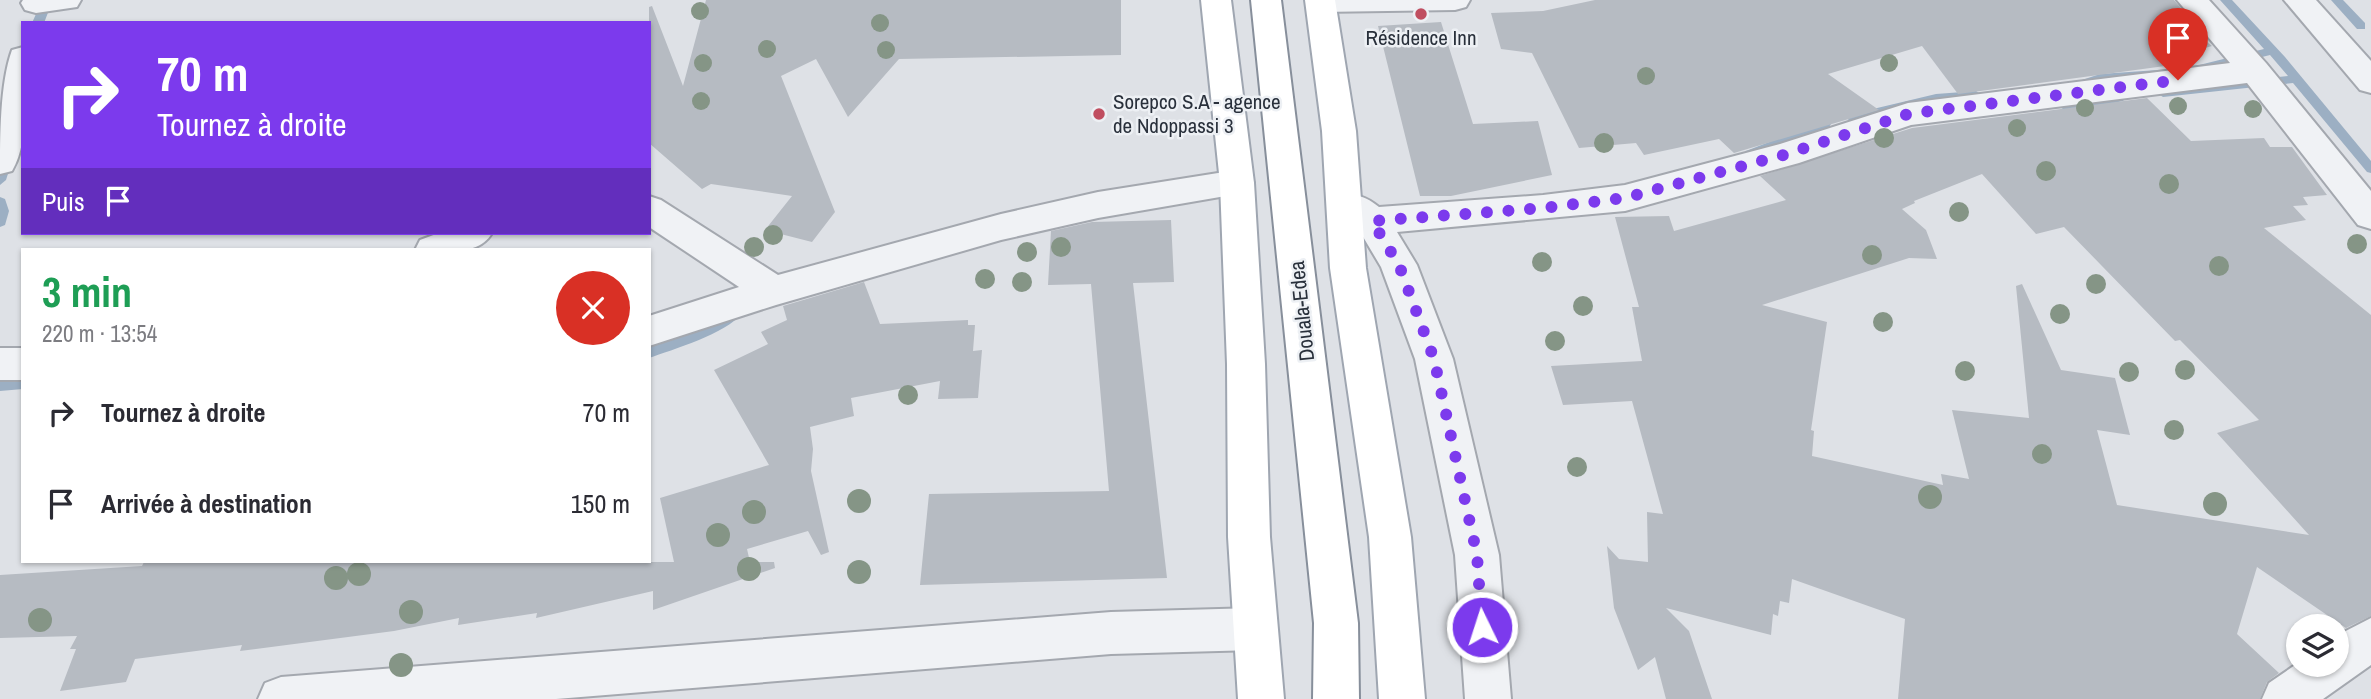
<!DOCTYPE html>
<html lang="fr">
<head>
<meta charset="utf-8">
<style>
  :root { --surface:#fff; --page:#f7f7f7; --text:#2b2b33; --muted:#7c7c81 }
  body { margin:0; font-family:"Archivo Narrow",sans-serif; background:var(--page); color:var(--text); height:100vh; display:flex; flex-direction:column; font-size:26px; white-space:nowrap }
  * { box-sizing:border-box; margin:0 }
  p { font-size:23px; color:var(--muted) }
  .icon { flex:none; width:38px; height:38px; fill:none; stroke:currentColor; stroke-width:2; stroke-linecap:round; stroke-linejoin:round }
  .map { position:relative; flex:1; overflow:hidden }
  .details { position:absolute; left:21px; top:248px; width:630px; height:315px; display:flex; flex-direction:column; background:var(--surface); border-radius:0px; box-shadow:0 2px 5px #0004 }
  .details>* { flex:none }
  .guide { position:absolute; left:21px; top:21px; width:630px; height:214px; border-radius:0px; box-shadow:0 2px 5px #0004; background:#7c3aed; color:#fff; overflow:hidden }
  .fabs { position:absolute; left:2286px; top:614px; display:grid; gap:14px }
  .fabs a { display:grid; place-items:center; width:63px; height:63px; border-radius:50%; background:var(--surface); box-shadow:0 2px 5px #0004; font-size:35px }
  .pin { position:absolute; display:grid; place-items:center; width:60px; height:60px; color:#fff; margin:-72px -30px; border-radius:50% 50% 50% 0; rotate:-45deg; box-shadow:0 0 7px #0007 }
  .pin .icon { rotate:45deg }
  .me { position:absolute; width:77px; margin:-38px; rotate:356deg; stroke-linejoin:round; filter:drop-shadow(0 0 5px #0008) }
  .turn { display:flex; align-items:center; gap:24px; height:147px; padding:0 21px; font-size:32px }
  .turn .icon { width:91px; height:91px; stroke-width:2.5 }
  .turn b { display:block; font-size:49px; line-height:60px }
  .then { display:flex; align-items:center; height:66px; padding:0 21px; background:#0003; gap:14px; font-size:26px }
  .round { display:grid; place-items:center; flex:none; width:74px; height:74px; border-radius:37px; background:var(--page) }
  .headline { display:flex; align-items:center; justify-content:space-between; height:119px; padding:0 21px }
  h1 { font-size:42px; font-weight:800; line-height:52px; color:#1e9e55 }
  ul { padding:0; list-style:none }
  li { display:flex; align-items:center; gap:21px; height:91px; padding:0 21px }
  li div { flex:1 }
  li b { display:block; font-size:26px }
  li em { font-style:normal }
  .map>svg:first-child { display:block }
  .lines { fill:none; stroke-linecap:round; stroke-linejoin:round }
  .stream { fill:#9cafc3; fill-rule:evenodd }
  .building { fill:#b6bbc2; fill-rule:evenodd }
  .minor-casing { stroke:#a4a8af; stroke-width:4 }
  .primary-casing { stroke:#9fa6b1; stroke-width:4 }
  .trunk-casing { stroke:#878f9b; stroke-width:4 }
  .minor { fill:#f0f2f5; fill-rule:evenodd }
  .primary { fill:#fff; fill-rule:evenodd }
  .trunk { fill:#fff; fill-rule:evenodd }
  .tree { fill:#859586 }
  .route { stroke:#7c3aed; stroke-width:12; stroke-dasharray:0 21.6 }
  .poi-dot { fill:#c04e60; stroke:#edf0f4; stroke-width:2.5 }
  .labels { text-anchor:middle; stroke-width:5; stroke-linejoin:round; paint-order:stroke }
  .poi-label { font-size:21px; fill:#29303b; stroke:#edf0f4 }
  .street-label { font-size:21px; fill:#29303b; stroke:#edf0f4 }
</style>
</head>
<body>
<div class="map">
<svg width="2371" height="699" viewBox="0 0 2371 699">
  <rect width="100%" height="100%" fill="#dee1e6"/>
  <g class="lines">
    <!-- stream -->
    <g class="stream">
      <polygon points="32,0 44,0 42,7 49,10 44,23 32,23 36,14 30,11"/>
      <polygon points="2220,0 2232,0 2285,57 2371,161 2371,173 2367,172 2293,83 2163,97 2157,93 2163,89 2288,76 2270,55 2187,76 2101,82 2080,89 2074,85 2076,82 2100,74 2187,68 2264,49"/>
      <polygon points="2331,0 2343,0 2365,23 2365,29 2357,29"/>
      <polygon points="1976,91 1982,95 1980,98 1936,102 1852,122 1846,118 1852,114 1936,94"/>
      <polygon points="2119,94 2125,98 2123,101 2066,114 2060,110 2066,106"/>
      <polygon points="1825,120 1829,121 1831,124 1829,127 1754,157 1746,157 1744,154 1746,151"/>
      <polygon points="7,154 13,158 6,180 0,185 0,160 3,155"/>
      <polygon points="0,197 5,199 9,211 5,225 0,227"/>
      <path d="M734 309 741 314C727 333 672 350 649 358V346L710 322Z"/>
      <polygon points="23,377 23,389 0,391 0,379"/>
    </g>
  </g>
  <!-- building -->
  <g class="building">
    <polygon points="706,0 1121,0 1121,55 899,59 848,117 816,59 781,76 835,212 812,242 765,230 792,196 711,184 702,189 649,143 649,7 652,6 683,86"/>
    <polygon points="1595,0 2174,0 2197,27 2193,31 2212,46 2160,61 2165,66 1958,94 1922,46 1828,74 1879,110 1734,153 1719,139 1644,155 1636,143 1579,148 1532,53 1501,49 1491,13 1543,11"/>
    <polygon points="1441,22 1473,124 1538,121 1552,175 1451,196 1420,196 1378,26"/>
    <path d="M2147 98 2191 141 2264 138 2270 147H2292L2327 195 2303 197 2308 205 2293 206 2306 220 2264 228 2371 315V616L2346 628 2257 567 2237 634 2279 673 2267 682 2260 699H1898L1905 619 1792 579 1789 603 1780 601 1778 616 1773 614 1771 635 1666 608 1689 631 1712 699H1666L1655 657 1638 670 1614 608 1607 546 1619 559 1648 562 1647 512 1663 514 1632 401 1563 405 1551 366 1642 361 1632 307H1639L1615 217 1669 216 1674 231 1786 200 1760 176 1912 128ZM1982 174 2036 234 2064 227 2175 341 2180 340 2259 420 2217 433 2309 535 2117 505 2097 430 2130 435 2115 378 2061 370 2022 284 2016 286 2029 418 1952 410 1969 479 1941 474 1943 485 1812 456 1814 431 1811 430 1827 322 1762 305 1909 258 1937 259 1926 230 1902 209 1915 203 1914 201Z"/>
    <polygon points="1171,220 1174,282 1133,283 1167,578 920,585 929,494 1109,491 1091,284 1048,285 1051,231 1092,222"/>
    <polygon points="864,282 880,324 968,320 968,325 975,325 973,351 982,350 978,398 938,399 940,381 851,398 854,416 810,427 813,449 811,471 829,552 821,555 808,531 747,549 750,562 774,562 775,568 653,610 653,591 536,618 537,613 458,625 459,618 394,631 240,651 242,645 135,659 126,682 60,691 76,649 70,649 77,636 0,638 0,575 142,566 144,562 674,562 660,498 769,465 714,370 768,344 761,332 787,320 783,306"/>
  </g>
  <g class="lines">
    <!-- minor casing -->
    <g class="minor-casing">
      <g id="minor">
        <polygon points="23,0 81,0 77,7 36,13 25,10 21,3"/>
        <polygon points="1306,0 1470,0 1466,7 1455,10 1320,12 1309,9"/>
        <path d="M2177 0H2209L2266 63 2371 191V229L2358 225 2247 83 1911 125 1799 163 1625 211 1397 232 1417 265 1453 359 1499 555 1511 699H1465L1455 555 1415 359 1381 267 1359 230 1342 216 1336 207 1342 198C1358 193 1366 197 1379 207L1543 195 1625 185 1780 144 1908 103 2230 63Z"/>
        <polygon points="2284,0 2316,0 2371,61 2371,93 2360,90"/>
        <path d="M23 47C23 84 32 137 12 171L0 174C0 136 0 83 12 50Z"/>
        <polygon points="1237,170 1249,174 1254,183 1249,192 1098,218 1001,240 776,305 649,346 649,316 739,287 649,227 649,196 661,200 778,275 1001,214 1098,192"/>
        <path d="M439 233H492C478 258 440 250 415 250L420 240Z"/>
        <rect x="0" y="348" width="23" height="32"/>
        <polygon points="1255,608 1271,614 1277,629 1271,644 1255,650 1111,654 556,699 258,699 265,683 281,677 1111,612"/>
        <polygon points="2371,618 2371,665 2323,699 2262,699 2269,683 2298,663 2336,665 2336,636"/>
      </g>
    </g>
    <!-- primary casing -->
    <g class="primary-casing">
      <g id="primary">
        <polygon points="1201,0 1231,0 1254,183 1265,364 1270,537 1284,699 1238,699 1228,537 1227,364 1220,183"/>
        <polygon points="1305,0 1335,0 1356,131 1366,268 1411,537 1425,699 1379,699 1369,537 1330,268 1322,131"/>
      </g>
    </g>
    <!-- trunk casing -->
    <g class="trunk-casing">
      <polygon id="trunk" points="1251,0 1281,0 1358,623 1359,699 1313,699 1314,623"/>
    </g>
    <!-- minor -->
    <use href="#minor" class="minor"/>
    <!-- primary -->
    <use href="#primary" class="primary"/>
    <!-- trunk -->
    <use href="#trunk" class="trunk"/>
  </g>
  <!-- trees -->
  <g class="tree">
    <circle cx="700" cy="11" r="9"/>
    <circle cx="880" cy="23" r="9"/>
    <circle cx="767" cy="49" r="9"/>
    <circle cx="886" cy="50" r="9"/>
    <circle cx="703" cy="63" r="9"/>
    <circle cx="1889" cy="63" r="9"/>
    <circle cx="1646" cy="76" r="9"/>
    <circle cx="701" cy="101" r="9"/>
    <circle cx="2178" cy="106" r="9"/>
    <circle cx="2085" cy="108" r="9"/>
    <circle cx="2253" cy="109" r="9"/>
    <circle cx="2017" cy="128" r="9"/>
    <circle cx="1884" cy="138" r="10"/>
    <circle cx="1604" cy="143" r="10"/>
    <circle cx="2046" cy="171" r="10"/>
    <circle cx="2169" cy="184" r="10"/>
    <circle cx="1959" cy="212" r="10"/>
    <circle cx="773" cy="235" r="10"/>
    <circle cx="2357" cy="244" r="10"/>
    <circle cx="754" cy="247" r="10"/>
    <circle cx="1061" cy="247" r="10"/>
    <circle cx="1027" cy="252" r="10"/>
    <circle cx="1872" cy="255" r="10"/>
    <circle cx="1542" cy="262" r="10"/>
    <circle cx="2219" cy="266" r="10"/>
    <circle cx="985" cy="279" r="10"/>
    <circle cx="1022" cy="282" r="10"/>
    <circle cx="2096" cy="284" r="10"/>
    <circle cx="1583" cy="306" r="10"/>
    <circle cx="2060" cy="314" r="10"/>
    <circle cx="1883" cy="322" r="10"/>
    <circle cx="1555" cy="341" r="10"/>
    <circle cx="2185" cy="370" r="10"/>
    <circle cx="1965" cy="371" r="10"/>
    <circle cx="2129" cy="372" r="10"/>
    <circle cx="908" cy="395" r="10"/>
    <circle cx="2174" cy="430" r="10"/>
    <circle cx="2042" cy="454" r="10"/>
    <circle cx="1577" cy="467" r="10"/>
    <circle cx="1930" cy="497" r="12"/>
    <circle cx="859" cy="501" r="12"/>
    <circle cx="2215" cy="504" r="12"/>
    <circle cx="754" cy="512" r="12"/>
    <circle cx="718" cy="535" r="12"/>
    <circle cx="749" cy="569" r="12"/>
    <circle cx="859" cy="572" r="12"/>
    <circle cx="359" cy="574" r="12"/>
    <circle cx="336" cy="578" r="12"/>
    <circle cx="411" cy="612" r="12"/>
    <circle cx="40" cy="620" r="12"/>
    <circle cx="401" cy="665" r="12"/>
  </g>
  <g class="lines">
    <!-- route -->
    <polyline class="route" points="1482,627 1477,555 1434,359 1399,265 1372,221 1543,208 1625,198 1787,154 1908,114 2178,80"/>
  </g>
  <!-- markers -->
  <g class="poi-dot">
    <circle cx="1421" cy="14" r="7"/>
    <circle cx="1099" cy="114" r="7"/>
  </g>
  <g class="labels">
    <!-- poi labels -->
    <g class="poi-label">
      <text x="1421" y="45">Résidence Inn</text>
      <text x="1113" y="109" text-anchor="start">Sorepco S.A - agence<tspan x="1113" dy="24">de Ndoppassi 3</tspan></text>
    </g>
    <!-- street labels -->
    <g class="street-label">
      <text transform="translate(1302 311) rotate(-96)" y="7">Douala-Edea</text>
    </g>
  </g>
</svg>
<div class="fabs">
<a><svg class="icon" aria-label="layers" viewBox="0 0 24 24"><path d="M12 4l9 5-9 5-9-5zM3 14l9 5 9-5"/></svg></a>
</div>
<div class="pin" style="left:2178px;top:80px;background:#d93025"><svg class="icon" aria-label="arrive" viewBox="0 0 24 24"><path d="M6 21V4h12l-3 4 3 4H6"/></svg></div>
<svg class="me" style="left:1482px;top:627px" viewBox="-20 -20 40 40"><circle r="17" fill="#7c3aed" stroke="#fff" stroke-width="3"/><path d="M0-11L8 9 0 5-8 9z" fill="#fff"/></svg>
<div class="guide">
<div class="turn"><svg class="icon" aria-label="right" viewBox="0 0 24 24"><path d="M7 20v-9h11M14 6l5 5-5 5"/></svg><div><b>70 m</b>Tournez à droite</div></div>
<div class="then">Puis<svg class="icon" aria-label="arrive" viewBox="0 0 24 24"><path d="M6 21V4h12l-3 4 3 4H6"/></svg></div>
</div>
<section class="details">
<div class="headline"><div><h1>3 min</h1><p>220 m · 13:54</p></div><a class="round" style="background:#d93025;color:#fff"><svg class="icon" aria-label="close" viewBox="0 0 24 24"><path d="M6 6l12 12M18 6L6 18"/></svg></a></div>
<ul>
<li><svg class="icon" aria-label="right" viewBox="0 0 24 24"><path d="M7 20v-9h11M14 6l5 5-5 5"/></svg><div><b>Tournez à droite</b></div><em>70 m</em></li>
<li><svg class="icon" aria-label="arrive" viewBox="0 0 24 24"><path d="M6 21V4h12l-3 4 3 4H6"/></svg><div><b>Arrivée à destination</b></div><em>150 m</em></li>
</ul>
</section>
</div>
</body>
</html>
